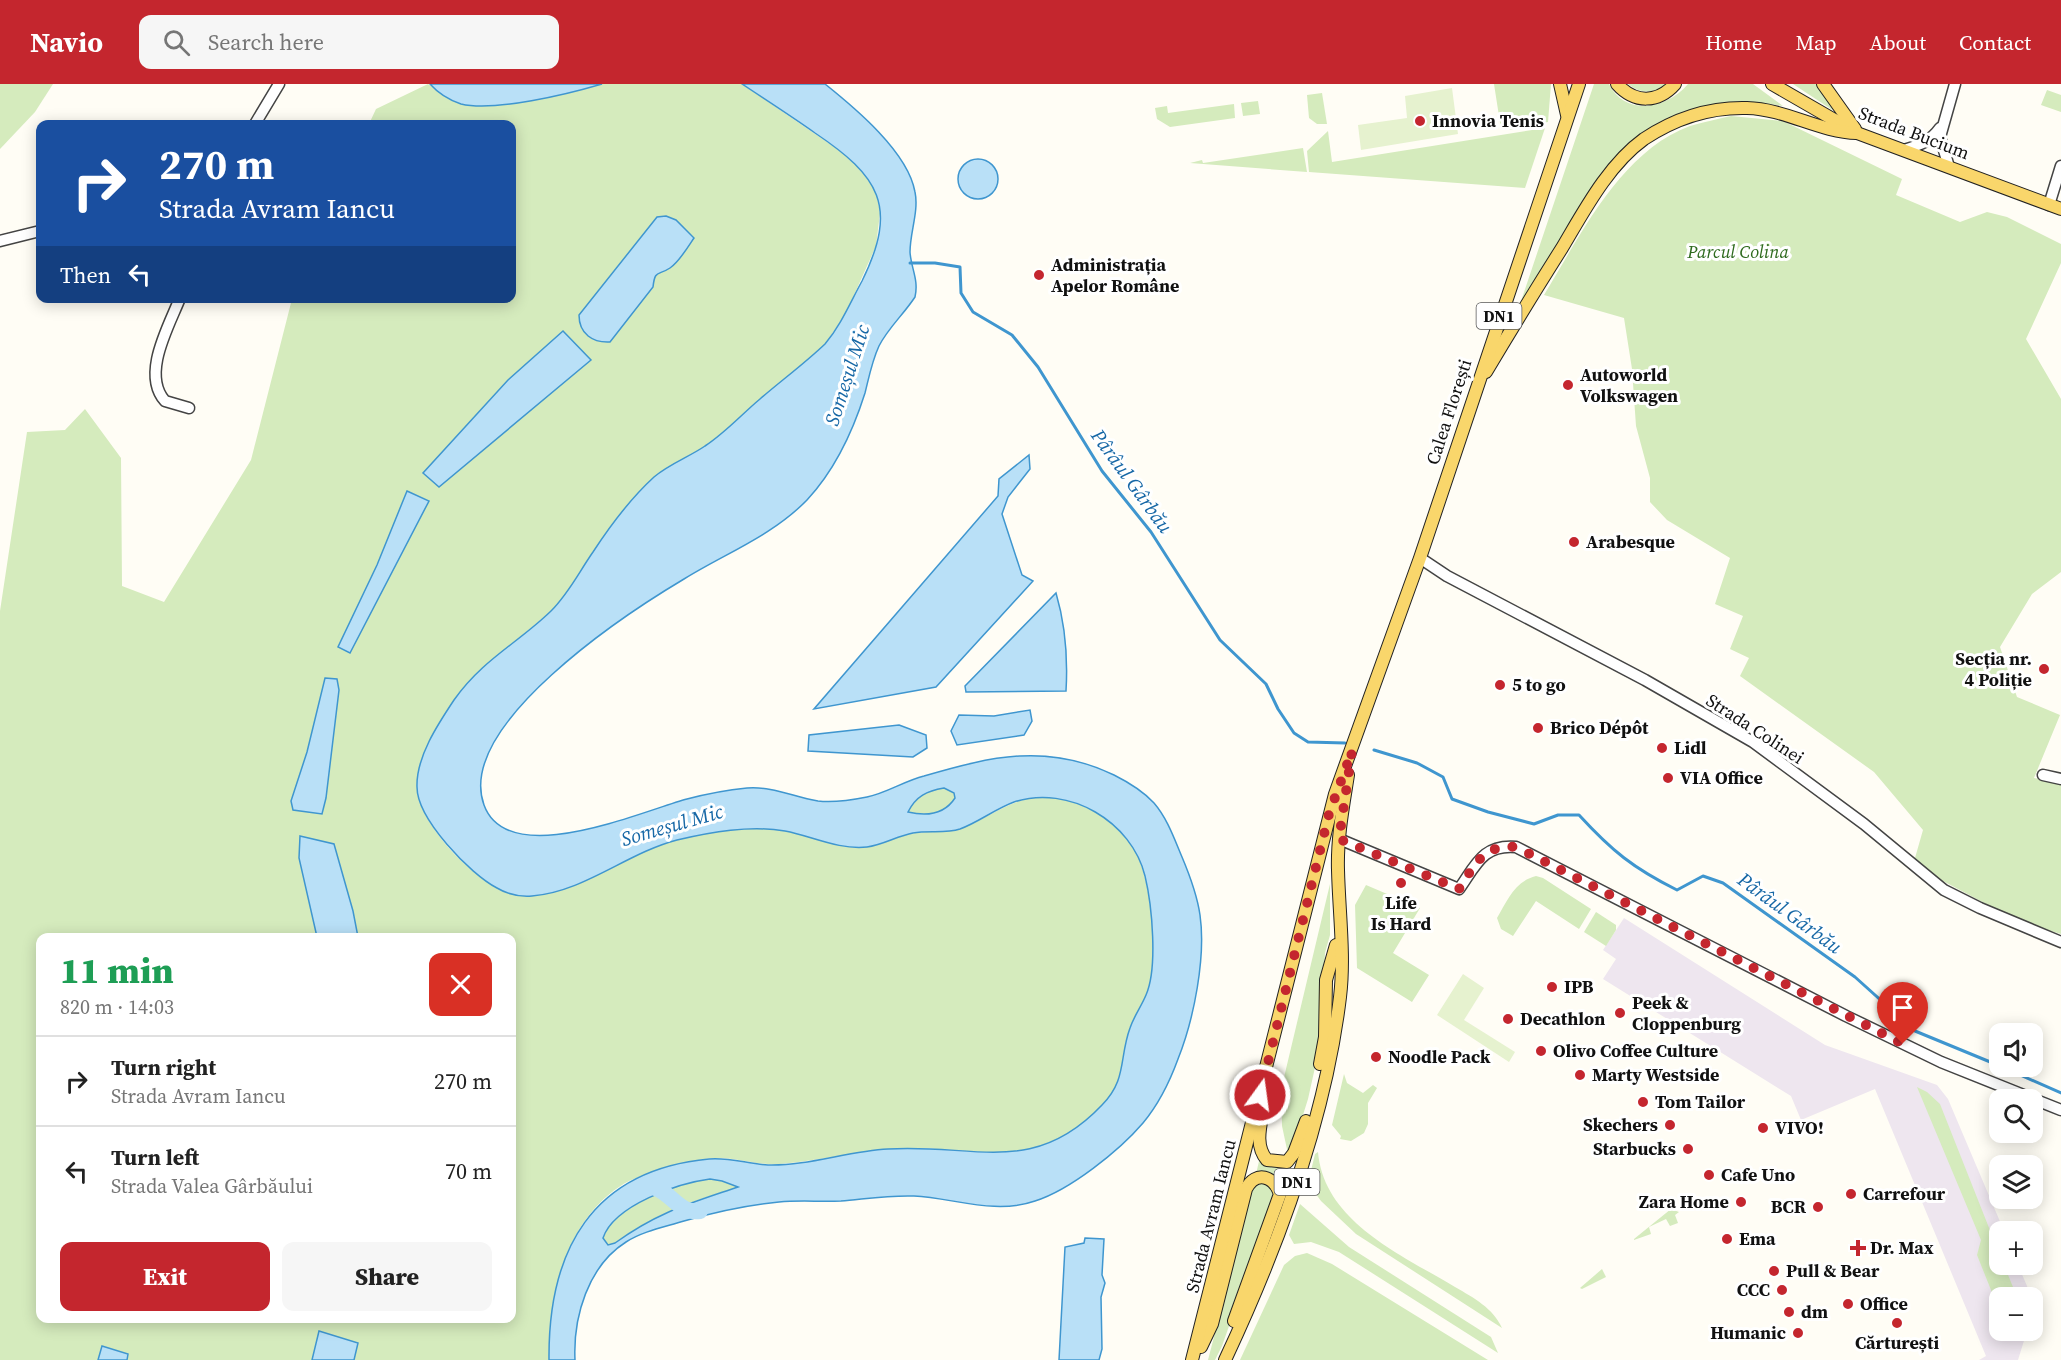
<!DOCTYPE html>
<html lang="en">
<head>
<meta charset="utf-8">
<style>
  :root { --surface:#fff; --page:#f6f6f6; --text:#222; --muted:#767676; --line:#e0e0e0; --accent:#c4262e }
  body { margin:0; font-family:"Source Serif 4",serif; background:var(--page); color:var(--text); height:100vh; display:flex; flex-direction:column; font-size:22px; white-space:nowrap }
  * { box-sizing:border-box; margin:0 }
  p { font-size:20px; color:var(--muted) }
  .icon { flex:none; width:33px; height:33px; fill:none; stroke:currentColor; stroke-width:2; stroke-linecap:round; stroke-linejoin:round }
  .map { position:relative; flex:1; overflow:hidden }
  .side { position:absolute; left:36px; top:849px; width:480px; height:390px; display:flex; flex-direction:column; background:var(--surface); border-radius:12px; box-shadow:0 3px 15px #0003 }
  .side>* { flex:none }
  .hud { position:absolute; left:36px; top:36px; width:480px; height:183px; border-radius:12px; box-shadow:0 3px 15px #0003; background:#1a4fa0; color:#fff; overflow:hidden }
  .tools { position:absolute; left:1989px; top:939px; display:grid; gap:12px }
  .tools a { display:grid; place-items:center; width:54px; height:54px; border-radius:12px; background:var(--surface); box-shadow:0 3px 15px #0003; font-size:30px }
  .pin { position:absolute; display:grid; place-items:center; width:51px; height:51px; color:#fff; margin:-62px -26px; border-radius:50% 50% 50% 0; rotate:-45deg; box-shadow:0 0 6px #0007 }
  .pin .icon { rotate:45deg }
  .me { position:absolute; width:66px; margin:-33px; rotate:14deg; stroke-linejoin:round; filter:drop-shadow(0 0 4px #0008) }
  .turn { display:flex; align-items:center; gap:21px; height:126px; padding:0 24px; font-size:27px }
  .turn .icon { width:78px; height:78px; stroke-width:2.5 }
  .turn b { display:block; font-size:42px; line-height:51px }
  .then { display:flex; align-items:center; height:57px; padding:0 24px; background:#0003; gap:12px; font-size:22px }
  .round { display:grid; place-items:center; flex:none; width:63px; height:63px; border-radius:12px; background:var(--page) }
  .head { display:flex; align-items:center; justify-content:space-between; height:102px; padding:0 24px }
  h1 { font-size:36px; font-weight:800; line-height:45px; color:#1e9e55 }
  .action { display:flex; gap:12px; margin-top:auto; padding:12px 24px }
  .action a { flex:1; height:69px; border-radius:12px; background:var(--accent); color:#fff; font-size:24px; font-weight:800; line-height:69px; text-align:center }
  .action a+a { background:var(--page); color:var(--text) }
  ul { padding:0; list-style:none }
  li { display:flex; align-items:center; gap:18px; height:90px; padding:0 24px; border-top:2px solid var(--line) }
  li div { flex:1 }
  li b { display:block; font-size:22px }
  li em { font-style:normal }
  header { display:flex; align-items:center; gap:36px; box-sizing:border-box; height:84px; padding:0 30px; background:var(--accent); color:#fff }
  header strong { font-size:28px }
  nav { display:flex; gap:33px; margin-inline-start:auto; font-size:21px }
  .search { width:420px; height:54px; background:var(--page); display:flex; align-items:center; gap:15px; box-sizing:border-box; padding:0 21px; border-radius:12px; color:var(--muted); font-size:22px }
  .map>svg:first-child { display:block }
  .industrial { fill:#eee6ef }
  .green { fill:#d5ebbd; fill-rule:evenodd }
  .pitch { fill:#e6f2cf }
  .water { fill:#b9e0f7; stroke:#3f96cf; stroke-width:1.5; fill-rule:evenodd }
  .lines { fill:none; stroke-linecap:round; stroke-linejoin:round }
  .stream { stroke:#3f96cf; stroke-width:3 }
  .river { stroke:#b9e0f7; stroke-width:16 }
  .minor-casing { stroke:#444; stroke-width:13 }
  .major-casing { stroke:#222; stroke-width:14 }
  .minor { stroke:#fff; stroke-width:10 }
  .major { stroke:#f9d66b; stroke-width:12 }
  .route { stroke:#c4262e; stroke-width:10; stroke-dasharray:0 18 }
  .poi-dot { fill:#c4262e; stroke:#fff; stroke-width:2 }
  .labels { text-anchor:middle; stroke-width:6; stroke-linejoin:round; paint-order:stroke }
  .shield { fill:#fff; stroke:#585858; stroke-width:1.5 }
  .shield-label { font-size:16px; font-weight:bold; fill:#111 }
  .poi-label { font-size:18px; font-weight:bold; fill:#111; stroke:#fff; text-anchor:start }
  .street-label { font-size:18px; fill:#111; stroke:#fff }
  .park-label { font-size:18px; font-style:italic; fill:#2f6b1f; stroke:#fff }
  .water-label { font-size:20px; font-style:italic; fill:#1768a6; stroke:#fff }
</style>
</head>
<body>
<header>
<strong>Navio</strong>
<div class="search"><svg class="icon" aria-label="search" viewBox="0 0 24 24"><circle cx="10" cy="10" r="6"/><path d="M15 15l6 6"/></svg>Search here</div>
<nav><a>Home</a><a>Map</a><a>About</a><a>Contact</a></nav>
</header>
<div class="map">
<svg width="2061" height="1276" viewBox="0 0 2061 1276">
  <rect width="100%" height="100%" fill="#fffdf5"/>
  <!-- industrial -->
  <polygon class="industrial" points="1624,834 1825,961 1937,1001 1948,1015 2004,1147 2000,1148 2000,1180 2018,1181 2030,1209 2030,1213 2000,1214 2000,1246 2027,1247 2018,1276 1979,1276 1986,1272 1875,1005 1801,1036 1791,1012 1603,895 1616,875 1603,866"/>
  <!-- green -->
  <g class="green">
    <polygon points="0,0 53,0 35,28 0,65"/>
    <path d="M428 0 461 20H496L549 13 602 0H742L846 71 872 97 877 111 880 129 876 162 846 229 825 260 552 526 526 548 433 651C425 668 413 692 418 712 427 750 488 814 529 812 569 810 605 785 640 769 657 761 675 756 693 752 719 747 749 742 776 745 807 748 834 766 866 763 881 762 895 753 910 750 928 746 947 750 964 743 991 733 1011 714 1041 713 1069 713 1105 728 1124 749 1151 779 1158 860 1150 900 1146 918 1133 932 1128 950 1124 962 1124 974 1122 987 1117 1014 1091 1034 1070 1048 1023 1080 970 1065 917 1064 870 1064 826 1076 780 1080 758 1082 737 1073 715 1074 697 1075 679 1080 661 1086 647 1090 632 1094 619 1103 564 1140 548 1215 549 1276H0V527L27 348 65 346 85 325 121 374 122 502 164 518 251 376 292 215 512 214V40H369L376 25ZM40 854H512V1234H40Z"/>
    <polygon points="1494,0 1551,0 1548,38 1509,46 1501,45"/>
    <path d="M1594 0H1609C1626 34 1668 24 1688 0H1753L1783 22 1762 19H1719L1672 35 1606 90 1518 226Z"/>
    <path d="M1628 0H1666C1654 10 1640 10 1628 0Z"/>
    <polygon points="1793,0 1818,0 1834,27"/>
    <polygon points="2047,6 2061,11 2061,28 2041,21"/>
    <polygon points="1322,9 1327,40 1317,40 1309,34 1307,11"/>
    <polygon points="1258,17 1260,30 1243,32 1241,19"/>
    <polygon points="1234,20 1235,34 1170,43 1157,35 1155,24 1167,22 1168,29"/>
    <path d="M1731 32 1783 37 1902 95 1896 111 1960 138 1987 128 2007 133 2061 160V179L2026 255 2061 315V488L2032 510 2000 563 2017 613 2060 631 2034 694 2061 699V850L2020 838 1913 781 1923 746 1874 688 1740 592 1749 574 1730 565 1743 532 1715 520 1730 474 1667 436 1650 418V394L1636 342 1632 285 1624 234 1544 211C1580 152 1621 67 1690 42 1703 38 1718 35 1731 32Z"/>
    <polygon points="1545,44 1525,104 1309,88 1307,67 1328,47 1332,78"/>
    <polygon points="1303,64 1307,88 1190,79 1202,76 1203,79"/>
    <path d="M944 704 954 709 955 714C944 731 925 732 907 728 917 713 926 707 944 704Z"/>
    <path d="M1536 792 1543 794 1591 825 1579 845 1536 817 1513 852 1501 845 1497 834C1507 817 1515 797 1536 792Z"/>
    <polygon points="1330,800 1330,851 1325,869 1320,961 1308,1015 1292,1066 1288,1070 1282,1042 1281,1006"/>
    <polygon points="1366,801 1420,824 1393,869 1429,891 1412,918 1357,884 1355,821"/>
    <polygon points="1596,828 1616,841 1616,846 1606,862 1584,848"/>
    <polygon points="1344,990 1347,999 1363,1009 1373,1001 1377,1004 1368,1019 1368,1040 1364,1049 1351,1057 1340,1055 1341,1052 1332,1041"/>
    <polygon points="1917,1003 1927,1008 1940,1020 1999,1169 2000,1180 2004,1181 2015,1208 1995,1216 1977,1171 1981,1156"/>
    <path d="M1318 1068C1324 1138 1402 1171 1455 1203 1474 1214 1493 1224 1502 1244L1356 1150 1321 1117 1308 1099 1315 1070Z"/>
    <polygon points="1260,1073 1279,1085 1287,1102 1285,1108 1256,1090"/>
    <path d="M710 1095 722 1097 738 1103C690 1118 656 1129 615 1159L608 1161 603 1155C614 1121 679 1099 710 1095Z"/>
    <polygon points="1263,1097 1272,1103 1275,1112 1222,1262 1215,1276 1208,1276 1251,1110 1256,1100"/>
    <polygon points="1300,1120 1349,1163 1491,1253 1498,1269 1339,1168 1311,1158 1294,1160 1289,1151"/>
    <polygon points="1671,1125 1679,1128 1675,1131 1678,1139 1670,1142 1666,1135 1649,1143 1651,1150 1634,1156 1634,1155"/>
    <polygon points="1307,1169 1332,1180 1488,1276 1240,1276 1284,1181 1295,1172"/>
    <polygon points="1602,1185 1606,1193 1582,1205 1580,1204"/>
  </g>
  <!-- pitch -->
  <g class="pitch">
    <polygon points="1452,4 1458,50 1361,66 1358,41 1407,34 1405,12"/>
    <polygon points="1463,890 1484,904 1464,936 1515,968 1509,978 1437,931"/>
  </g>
  <!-- water -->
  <g class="water">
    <path d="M430 0H602C568 10 495 28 461 20 449 16 438 9 430 0Z"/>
    <path d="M742 0H825C855 24 908 68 915 108 919 127 910 148 910 168 911 184 919 196 915 213 904 230 888 244 879 262 872 277 869 293 865 309 853 347 834 387 807 416 772 452 726 469 684 495 627 529 455 641 484 721 508 787 642 727 687 715 706 710 727 706 747 704 773 702 793 713 818 717 834 719 852 716 867 713 887 709 904 697 924 692 992 672 1048 659 1114 691 1128 698 1143 707 1154 719 1167 734 1174 754 1182 773 1190 792 1197 810 1200 831 1206 873 1194 935 1178 975 1170 997 1158 1021 1143 1039 1119 1067 1070 1106 1035 1117 995 1131 954 1114 914 1112 889 1111 865 1115 841 1117 820 1118 800 1116 779 1118 747 1121 715 1128 684 1137 665 1143 643 1147 626 1158 588 1182 573 1233 575 1276H549C548 1166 592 1086 709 1075 729 1073 748 1080 768 1081 808 1082 848 1067 888 1065 973 1059 1033 1094 1102 1021 1127 996 1119 974 1130 944 1134 932 1141 923 1146 911 1158 884 1152 821 1145 792 1132 738 1069 700 1014 718 995 725 979 738 960 745 945 750 929 746 913 749 897 752 883 761 867 763 838 766 812 752 785 747 750 741 711 748 677 756 627 769 584 808 532 812 519 813 507 810 497 804 470 790 417 735 417 703 416 673 438 640 454 616 482 576 518 559 551 527 569 509 579 488 593 468 610 442 631 414 654 393 669 380 689 373 705 362 725 349 742 330 760 315 782 296 804 280 825 260 841 241 850 219 862 197 899 122 879 92 815 49 791 32 766 16 742 0ZM944 704 954 709 955 714C944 731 925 732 908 728 916 712 927 707 944 704ZM710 1095 722 1097 738 1103C688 1120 658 1128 615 1159L608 1161 603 1154C614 1121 679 1099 710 1095Z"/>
    <circle cx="978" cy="95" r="20"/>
    <path d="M666 132 676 136 694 154C688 163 679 178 670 184 658 192 655 185 653 203L610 258C593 259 579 250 579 231L657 133Z"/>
    <polygon points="563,247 591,276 439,403 423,389 508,296"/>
    <polygon points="1029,371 1030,385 1008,413 1002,430 1022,491 1033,497 936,603 814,625 998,412 999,395"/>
    <polygon points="407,407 429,417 350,569 338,563 377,481"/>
    <path d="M1056 509C1066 543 1068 573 1066 607L966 608 965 602Z"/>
    <polygon points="325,594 337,595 339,606 326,714 322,730 293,726 291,717 307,668"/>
    <polygon points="1030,626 1032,637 1024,651 957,661 951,647 959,631 994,632"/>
    <polygon points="899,641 926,651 927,664 913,673 808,667 809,651"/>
    <polygon points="300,752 334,760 353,827 358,853 317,853 299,774"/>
    <polygon points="1085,1154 1104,1155 1102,1191 1105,1199 1101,1213 1102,1265 1099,1276 1059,1276 1065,1163 1084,1159"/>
    <polygon points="319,1247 358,1259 354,1276 312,1276"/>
    <polygon points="102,1262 128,1270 127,1276 98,1276"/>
  </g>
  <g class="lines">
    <!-- stream -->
    <g class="stream">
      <polyline points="910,179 935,179 960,183 961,209 973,228 1012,251 1038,283 1102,387 1151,448 1220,556 1266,600 1278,625 1294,649 1308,658 1345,659"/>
      <path d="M1374 666 1417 679 1443 693 1452 715 1488 728 1534 740 1558 731H1579C1612 767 1633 784 1677 806L1703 792 1723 799 1855 893 1915 947 2000 982"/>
      <polyline points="2000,982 2061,1009"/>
    </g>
    <!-- river -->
    <path class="river" d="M656 1104C673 1111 680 1130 700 1127"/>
    <!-- minor casing -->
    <g class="minor-casing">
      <g id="minor">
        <polyline points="255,40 279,0"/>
        <path d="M1904 66C1919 61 1930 58 1940 44"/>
        <polyline points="1949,83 1940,53 1955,0"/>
        <polyline points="2049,121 2061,82"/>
        <polyline points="0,157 40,147"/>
        <path d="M180 214C169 242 141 290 165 317L189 324"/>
        <polyline points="1420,474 1447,492 1645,596 1753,658 1864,740 1944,806 1980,824 2061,858"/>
        <polyline points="2043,691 2061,695"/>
        <path d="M1339 755 1459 805C1476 781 1483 760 1516 763L1846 932 1941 978 2061 1026"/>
      </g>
    </g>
    <!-- major casing -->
    <g class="major-casing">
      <g id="major">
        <polyline points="1560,0 1567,31"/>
        <path d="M1617 0C1635 20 1658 19 1675 0"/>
        <polyline points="1772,0 1857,49 2061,125"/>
        <polyline points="1823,0 1855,45"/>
        <path d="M1486 288C1511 246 1536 205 1562 164 1584 127 1608 81 1644 55 1674 35 1710 23 1747 24 1786 25 1819 48 1857 49"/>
        <polyline points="1320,980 1325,953 1326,896 1336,861"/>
        <path d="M1265 1009C1265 1031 1251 1058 1267 1076L1287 1078 1294 1069 1306 1037"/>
        <path d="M1201 1263 1212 1240 1246 1105C1256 1086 1274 1092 1280 1110L1234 1237"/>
        <polyline points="1192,1276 1335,710 1420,474 1579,0"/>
        <path d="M1225 1276C1278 1163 1325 1038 1340 913 1345 872 1339 828 1338 786 1337 754 1343 723 1348 691"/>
      </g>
    </g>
    <!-- minor -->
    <use href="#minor" class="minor"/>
    <!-- major -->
    <use href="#major" class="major"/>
  </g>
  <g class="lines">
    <!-- route -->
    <path class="route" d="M1260 1011 1329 730 1352 667 1339 755 1459 805C1475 781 1483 760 1516 763L1903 960"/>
  </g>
  <!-- markers -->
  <g class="poi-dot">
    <circle cx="1420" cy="37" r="6"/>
    <circle cx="1039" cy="191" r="6"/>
    <circle cx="1568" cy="301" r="6"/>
    <circle cx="1574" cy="458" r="6"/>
    <circle cx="2044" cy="585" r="6"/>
    <circle cx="1500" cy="601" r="6"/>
    <circle cx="1538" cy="644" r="6"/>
    <circle cx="1662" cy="664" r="6"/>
    <circle cx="1668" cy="694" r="6"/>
    <circle cx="1401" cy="799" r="6"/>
    <circle cx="1552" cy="903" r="6"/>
    <circle cx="1620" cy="929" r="6"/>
    <circle cx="1508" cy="935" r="6"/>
    <circle cx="1541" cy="967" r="6"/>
    <circle cx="1376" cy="973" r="6"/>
    <circle cx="1580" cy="991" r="6"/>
    <circle cx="1643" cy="1018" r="6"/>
    <circle cx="1670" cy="1041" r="6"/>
    <circle cx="1763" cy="1044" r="6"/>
    <circle cx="1688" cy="1065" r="6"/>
    <circle cx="1709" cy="1091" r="6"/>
    <circle cx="1851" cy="1110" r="6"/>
    <circle cx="1741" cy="1118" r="6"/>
    <circle cx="1818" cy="1123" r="6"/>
    <circle cx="1727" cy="1155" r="6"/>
    <path d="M1855 1155h6v6h6v6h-6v6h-6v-6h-6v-6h6z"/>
    <circle cx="1774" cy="1187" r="6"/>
    <circle cx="1782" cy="1206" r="6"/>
    <circle cx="1848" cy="1220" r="6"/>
    <circle cx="1789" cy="1228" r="6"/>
    <circle cx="1897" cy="1239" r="6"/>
    <circle cx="1798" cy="1249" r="6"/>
  </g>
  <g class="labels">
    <!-- shield labels -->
    <g class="shield">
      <rect x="1476.5" y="219" width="45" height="26" rx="4.5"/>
      <rect x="1274.5" y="1085" width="45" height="26" rx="4.5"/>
    </g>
    <g class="shield-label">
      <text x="1499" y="238">DN1</text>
      <text x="1297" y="1104">DN1</text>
    </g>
    <!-- poi labels -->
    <g class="poi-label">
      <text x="1432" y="43">Innovia Tenis</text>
      <text x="1051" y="187">Administrația<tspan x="1051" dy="21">Apelor Române</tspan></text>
      <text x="1580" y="297">Autoworld<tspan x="1580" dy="21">Volkswagen</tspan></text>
      <text x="1586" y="464">Arabesque</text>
      <text x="2032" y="581" text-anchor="end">Secția nr.<tspan x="2032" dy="21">4 Poliție</tspan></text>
      <text x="1512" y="607">5 to go</text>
      <text x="1550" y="650">Brico Dépôt</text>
      <text x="1674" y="670">Lidl</text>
      <text x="1680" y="700">VIA Office</text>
      <text x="1401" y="825" text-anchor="middle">Life<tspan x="1401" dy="21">Is Hard</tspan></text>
      <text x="1564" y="909">IPB</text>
      <text x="1632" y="925">Peek &amp;<tspan x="1632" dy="21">Cloppenburg</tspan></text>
      <text x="1520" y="941">Decathlon</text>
      <text x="1553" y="973">Olivo Coffee Culture</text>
      <text x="1388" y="979">Noodle Pack</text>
      <text x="1592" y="997">Marty Westside</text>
      <text x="1655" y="1024">Tom Tailor</text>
      <text x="1658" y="1047" text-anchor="end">Skechers</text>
      <text x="1775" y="1050">VIVO!</text>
      <text x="1676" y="1071" text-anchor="end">Starbucks</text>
      <text x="1721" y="1097">Cafe Uno</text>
      <text x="1863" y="1116">Carrefour</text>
      <text x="1729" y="1124" text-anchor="end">Zara Home</text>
      <text x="1806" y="1129" text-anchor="end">BCR</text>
      <text x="1739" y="1161">Ema</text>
      <text x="1870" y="1170">Dr. Max</text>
      <text x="1786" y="1193">Pull &amp; Bear</text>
      <text x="1770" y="1212" text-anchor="end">CCC</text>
      <text x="1860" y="1226">Office</text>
      <text x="1801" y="1234">dm</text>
      <text x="1786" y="1255" text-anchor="end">Humanic</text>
      <text x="1897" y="1265" text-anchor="middle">Cărturești</text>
    </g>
    <!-- street labels -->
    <g class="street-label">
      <text transform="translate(1914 49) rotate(21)" y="6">Strada Bucium</text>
      <text transform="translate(1449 328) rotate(-72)" y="6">Calea Florești</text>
      <text transform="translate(1755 645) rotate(33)" y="6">Strada Colinei</text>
      <text transform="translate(1211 1132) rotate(-76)" y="6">Strada Avram Iancu</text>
    </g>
    <!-- park labels -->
    <g class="park-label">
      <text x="1738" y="174">Parcul Colina</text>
    </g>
    <!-- water labels -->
    <g class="water-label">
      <text transform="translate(847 291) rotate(-72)" y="7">Someșul Mic</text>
      <text transform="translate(1132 397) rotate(54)" y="7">Pârâul Gârbău</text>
      <text transform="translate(672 741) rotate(-16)" y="7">Someșul Mic</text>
      <text transform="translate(1790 829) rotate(36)" y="7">Pârâul Gârbău</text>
    </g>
  </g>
</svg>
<div class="tools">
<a><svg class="icon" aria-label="sound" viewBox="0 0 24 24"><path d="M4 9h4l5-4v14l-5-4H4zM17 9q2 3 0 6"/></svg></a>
<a><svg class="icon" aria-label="search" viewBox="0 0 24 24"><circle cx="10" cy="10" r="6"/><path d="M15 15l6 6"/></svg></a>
<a><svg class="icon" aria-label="layers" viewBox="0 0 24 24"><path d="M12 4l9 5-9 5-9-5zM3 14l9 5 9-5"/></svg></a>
<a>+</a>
<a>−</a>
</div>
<div class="pin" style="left:1903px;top:960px;background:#d93025"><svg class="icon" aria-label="arrive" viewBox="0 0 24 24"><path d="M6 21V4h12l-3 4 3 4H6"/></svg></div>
<svg class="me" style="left:1260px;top:1011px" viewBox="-20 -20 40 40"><circle r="17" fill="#c4262e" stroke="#fff" stroke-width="3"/><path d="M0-11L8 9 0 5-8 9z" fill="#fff"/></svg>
<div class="hud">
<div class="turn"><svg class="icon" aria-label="right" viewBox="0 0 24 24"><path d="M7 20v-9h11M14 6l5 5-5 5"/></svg><div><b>270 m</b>Strada Avram Iancu</div></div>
<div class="then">Then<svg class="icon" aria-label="left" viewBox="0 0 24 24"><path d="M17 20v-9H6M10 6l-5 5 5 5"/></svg></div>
</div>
<section class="side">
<div class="head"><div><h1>11 min</h1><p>820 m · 14:03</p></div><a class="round" style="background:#d93025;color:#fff"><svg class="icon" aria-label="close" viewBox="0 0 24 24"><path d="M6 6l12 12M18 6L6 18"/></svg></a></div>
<ul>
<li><svg class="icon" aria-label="right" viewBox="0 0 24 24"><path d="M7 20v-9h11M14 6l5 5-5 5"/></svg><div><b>Turn right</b><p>Strada Avram Iancu</p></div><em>270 m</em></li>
<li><svg class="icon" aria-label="left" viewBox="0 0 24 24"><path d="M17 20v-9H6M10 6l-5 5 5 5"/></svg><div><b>Turn left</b><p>Strada Valea Gârbăului</p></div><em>70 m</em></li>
</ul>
<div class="action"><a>Exit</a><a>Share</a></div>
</section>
</div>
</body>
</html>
